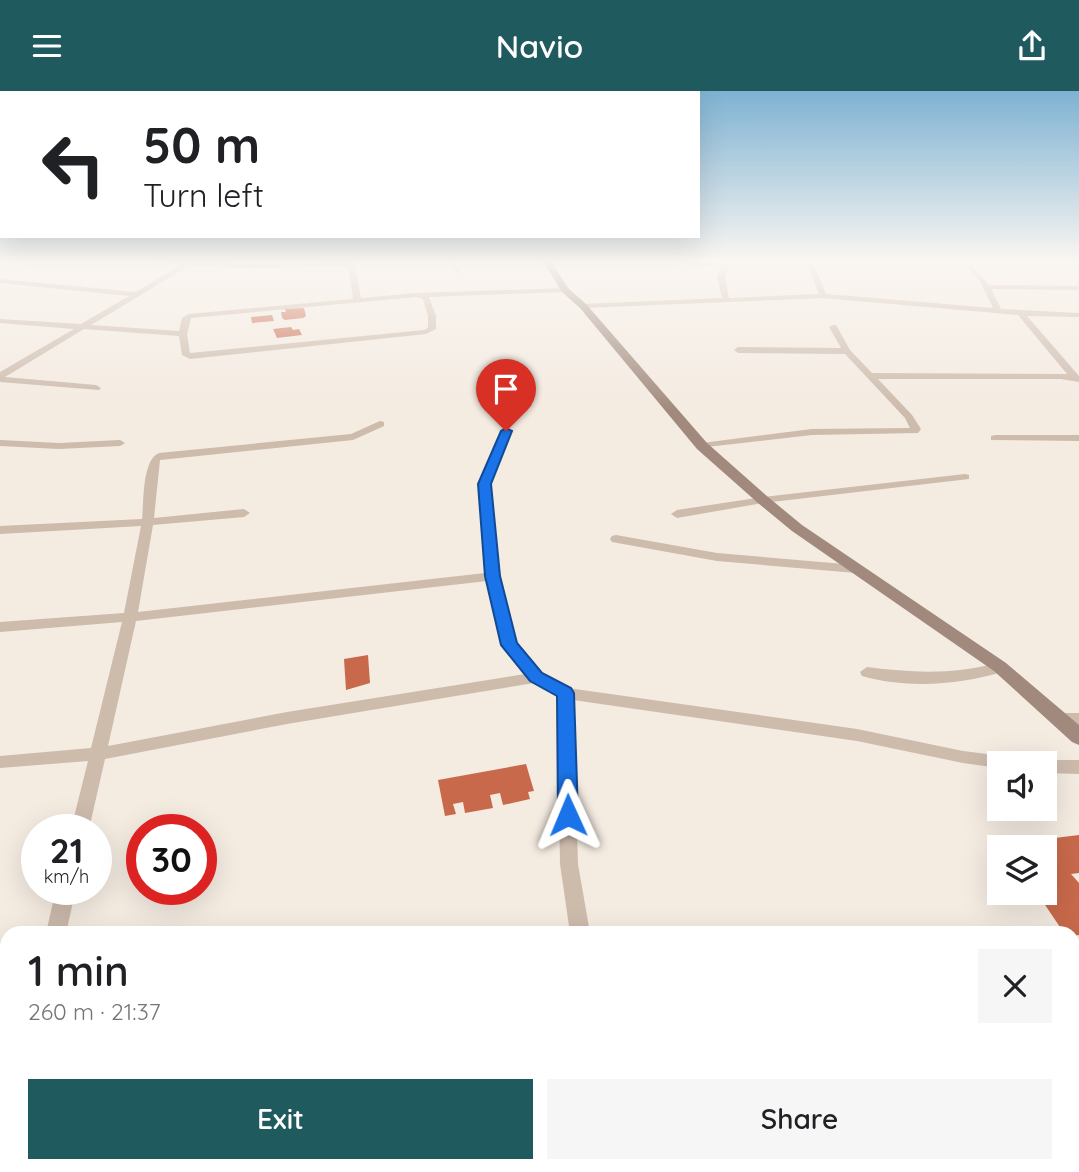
<!DOCTYPE html>
<html lang="en">
<head>
<meta charset="utf-8">
<style>
  :root { --surface:#fff; --page:#f6f6f6; --text:#202124; --muted:#757577; --accent:#1f5a5e }
  body { margin:0; font-family:Quicksand,sans-serif; background:var(--page); color:var(--text); height:100vh; display:flex; flex-direction:column; font-size:26px; white-space:nowrap }
  * { box-sizing:border-box; margin:0 }
  p { font-size:23px; color:var(--muted) }
  .icon { flex:none; width:38px; height:38px; fill:none; stroke:currentColor; stroke-width:2; stroke-linecap:round; stroke-linejoin:round }
  .map { position:relative; flex:1; overflow:hidden }
  .sheet { position:absolute; left:0px; top:835px; width:1080px; height:247px; display:flex; flex-direction:column; background:var(--surface); border-radius:21px 21px 0 0; box-shadow:0 7px 28px #0002 }
  .sheet>* { flex:none }
  .top-card { position:absolute; left:0px; top:0px; width:700px; height:147px; box-shadow:0 7px 28px #0002; background:#fff; color:var(--text); overflow:hidden }
  .controls { position:absolute; left:987px; top:660px; display:grid; gap:14px }
  .controls a { display:grid; place-items:center; width:70px; height:70px; border-radius:0px; background:var(--surface); box-shadow:0 7px 28px #0002; font-size:35px }
  .speed { position:absolute; left:21px; top:723px; display:flex; gap:14px; font-size:35px; font-weight:700; text-align:center }
  .speed>* { display:grid; place-content:center; width:91px; height:91px; border-radius:50%; background:var(--surface); box-shadow:0 7px 28px #0002; line-height:1 }
  .speed small { font-size:18px; font-weight:400 }
  .speed .limit { border:10px solid #d22; background:#fff; color:#111 }
  .pin { position:absolute; display:grid; place-items:center; width:60px; height:60px; color:#fff; margin:-72px -30px; border-radius:50% 50% 50% 0; rotate:-45deg; box-shadow:0 0 7px #0007 }
  .pin .icon { rotate:45deg }
  .me { position:absolute; width:77px; margin:-38px; rotate:359deg; stroke-linejoin:round; filter:drop-shadow(0 0 5px #0008) }
  .turn { display:flex; align-items:center; gap:24px; height:147px; padding:0 28px; font-size:32px }
  .turn .icon { width:91px; height:91px; stroke-width:2.5 }
  .turn b { display:block; font-size:49px; line-height:60px }
  .round { display:grid; place-items:center; flex:none; width:74px; height:74px; border-radius:0px; background:var(--page) }
  .head { display:flex; align-items:center; justify-content:space-between; height:119px; padding:0 28px }
  h1 { font-size:42px; font-weight:600; line-height:52px }
  .action { display:flex; gap:14px; margin-top:auto; padding:14px 28px }
  .action a { flex:1; height:80px; border-radius:0px; background:var(--accent); color:#fff; font-size:28px; font-weight:600; line-height:80px; text-align:center }
  .action a+a { background:var(--page); color:var(--text) }
  header { display:flex; justify-content:space-between; align-items:center; height:91px; padding:0 28px; background:var(--accent); color:#fff; font-size:32px; font-weight:600 }
  .map>svg:first-child { display:block }
  .building { fill:#c8694b }
  .lines { fill:none; stroke-linecap:round; stroke-linejoin:round }
  .street { fill:#cdbbac; fill-rule:evenodd }
  .secondary { fill:#a18a7d; fill-rule:evenodd }
  .route { fill:#1a73e8; stroke:#114b97; stroke-width:2 }
</style>
</head>
<body>
<header><svg class="icon" aria-label="menu" viewBox="0 0 24 24"><path d="M4 6h16M4 12h16M4 18h16"/></svg>Navio<svg class="icon" aria-label="share" viewBox="0 0 24 24"><path d="M12 15V3M7 8l5-5 5 5M5 13v7h14v-7"/></svg></header>
<div class="map">
<svg width="1079" height="1081" viewBox="0 0 1079 1081">
  <rect width="100%" height="100%" fill="#f4ebe1"/>
  <!-- building -->
  <g class="building">
    <polygon points="304,217 306,225 303,227 285,229 282,227 281,221 286,221 285,218"/>
    <polygon points="272,224 274,230 252,232 251,226"/>
    <polygon points="291,236 293,239 299,238 302,244 277,247 273,238"/>
    <polygon points="368,564 370,592 346,599 344,568"/>
    <polygon points="526,673 534,700 528,701 530,708 503,714 500,702 490,704 493,717 465,722 463,711 453,713 456,723 445,725 438,689"/>
    <polygon points="1079,744 1079,782 1071,783 1079,792 1079,844 1073,845 1073,842 1064,842 1037,802 1045,802 1045,756 1007,756 1005,753"/>
  </g>
  <g class="lines">
    <!-- street -->
    <g class="street">
      <path d="M142 169 186 171 197 169 195 171 299 173 368 169 354 172 361 207 416 202 565 197 569 199 565 201 429 206 436 225V238L426 243 190 268 182 264 179 245 84 238 5 286 96 294 101 297 99 299 0 291V281L74 238 0 232V228L81 233 129 205 0 192V188L136 201 180 174ZM189 175 248 177 348 175 353 208 189 223 182 227 179 240 91 234ZM416 206 423 208 428 225V237L424 239 190 262 187 243 191 227Z"/>
      <polygon points="448,169 454,169 461,182 457,182"/>
      <polygon points="683,169 720,172 720,169 726,169 728,178 725,186 729,207 819,203 806,169 812,169 826,203 993,217 980,190 960,169 966,169 989,194 1079,195 1079,199 991,198 1001,218 1079,222 1079,226 1027,225 1079,285 1079,291 1061,288 878,288 912,324 921,338 918,342 812,344 698,357 698,353 702,352 812,338 910,337 905,327 845,263 738,262 734,259 738,256 841,257 829,236 833,234 836,234 850,259 872,282 1067,283 1018,224 823,207 583,217 579,215 583,213 722,207 717,186 721,176 693,174"/>
      <path d="M380 330 384 331V335L353 349 160 369 154 427 244 418 250 422 244 426 153 434 138 521 485 482 478 393 501 340 506 337 511 340 490 393 498 485 516 553 541 582 568 597 857 638 963 660 1011 666 1017 667 1019 672H999V677L963 672 857 650 573 609 578 773 590 842H570L560 773 557 605 534 592 287 633 105 668 89 738H71L88 670 0 677V665L91 657 122 531 0 541V531L124 522 141 435 0 443V435L142 428C144 410 142 369 159 362L351 343ZM487 490 502 554 525 583 287 621 108 655 136 530Z"/>
      <polygon points="995,344 1079,344 1079,350 991,349 991,345"/>
      <polygon points="0,349 59,352 120,349 125,352 120,355 59,358 0,355"/>
      <polygon points="965,383 969,384 969,388 763,412 677,427 671,423 677,419 763,406"/>
      <polygon points="616,444 717,462 856,474 862,478 856,482 717,470 612,451 610,448 612,445"/>
      <path d="M1000 571 1007 576 1005 580C960 594 908 598 862 585L860 581 867 576C913 582 955 584 1000 571Z"/>
      <polygon points="1057,622 1079,622 1079,634 1051,632 1049,628 1051,624"/>
      <polygon points="1045,669 1079,669 1079,683 1045,682 1045,672 1039,672"/>
      <polygon points="56,798 76,798 66,842 46,842"/>
      <polygon points="1079,854 1079,874 1073,875 1073,855"/>
      <rect x="0" y="996" width="7" height="24"/>
      <polygon points="7,1030 7,1074 9,1074 0,1080 0,1033"/>
      <polygon points="603,1074 627,1074 628,1081 604,1081"/>
    </g>
    <!-- secondary -->
    <polygon class="secondary" points="542,169 550,169 568,197 586,213 707,352 768,406 802,434 1006,572 1079,634 1079,654 1072,651 994,580 792,440 758,412 697,358 580,217 562,201"/>
  </g>
  <!-- sky -->
  <linearGradient id="sky" x2="0" y2="1"><stop stop-color="#7eb2d2"/><stop offset="0.53" stop-color="#faf6f2"/><stop offset="1" stop-color="#faf6f2" stop-opacity="0"/></linearGradient>
  <rect width="1079" height="320" fill="url(#sky)"/>
  <!-- route -->
  <polygon class="route" points="506,337 512,340 491,393 500,485 517,552 542,582 571,597 574,602 578,724 575,730 568,733 561,730 558,724 557,605 530,590 501,554 485,485 478,393 501,340"/>
</svg>
<div class="controls">
<a><svg class="icon" aria-label="sound" viewBox="0 0 24 24"><path d="M4 9h4l5-4v14l-5-4H4zM17 9q2 3 0 6"/></svg></a>
<a><svg class="icon" aria-label="layers" viewBox="0 0 24 24"><path d="M12 4l9 5-9 5-9-5zM3 14l9 5 9-5"/></svg></a>
</div>
<div class="speed"><div>21<small>km/h</small></div><div class="limit">30</div></div>
<div class="pin" style="left:506px;top:340px;background:#d93025"><svg class="icon" aria-label="arrive" viewBox="0 0 24 24"><path d="M6 21V4h12l-3 4 3 4H6"/></svg></div>
<svg class="me" style="left:568px;top:724px" viewBox="-20 -20 40 40"><path d="M0-17L14 15 0 8-14 15z" fill="#1a73e8" stroke="#fff" stroke-width="4"/></svg>
<div class="top-card">
<div class="turn"><svg class="icon" aria-label="left" viewBox="0 0 24 24"><path d="M17 20v-9H6M10 6l-5 5 5 5"/></svg><div><b>50 m</b>Turn left</div></div>
</div>
<section class="sheet">
<div class="head"><div><h1>1 min</h1><p>260 m · 21:37</p></div><a class="round"><svg class="icon" aria-label="close" viewBox="0 0 24 24"><path d="M6 6l12 12M18 6L6 18"/></svg></a></div>
<div class="action"><a>Exit</a><a>Share</a></div>
</section>
</div>
</body>
</html>
